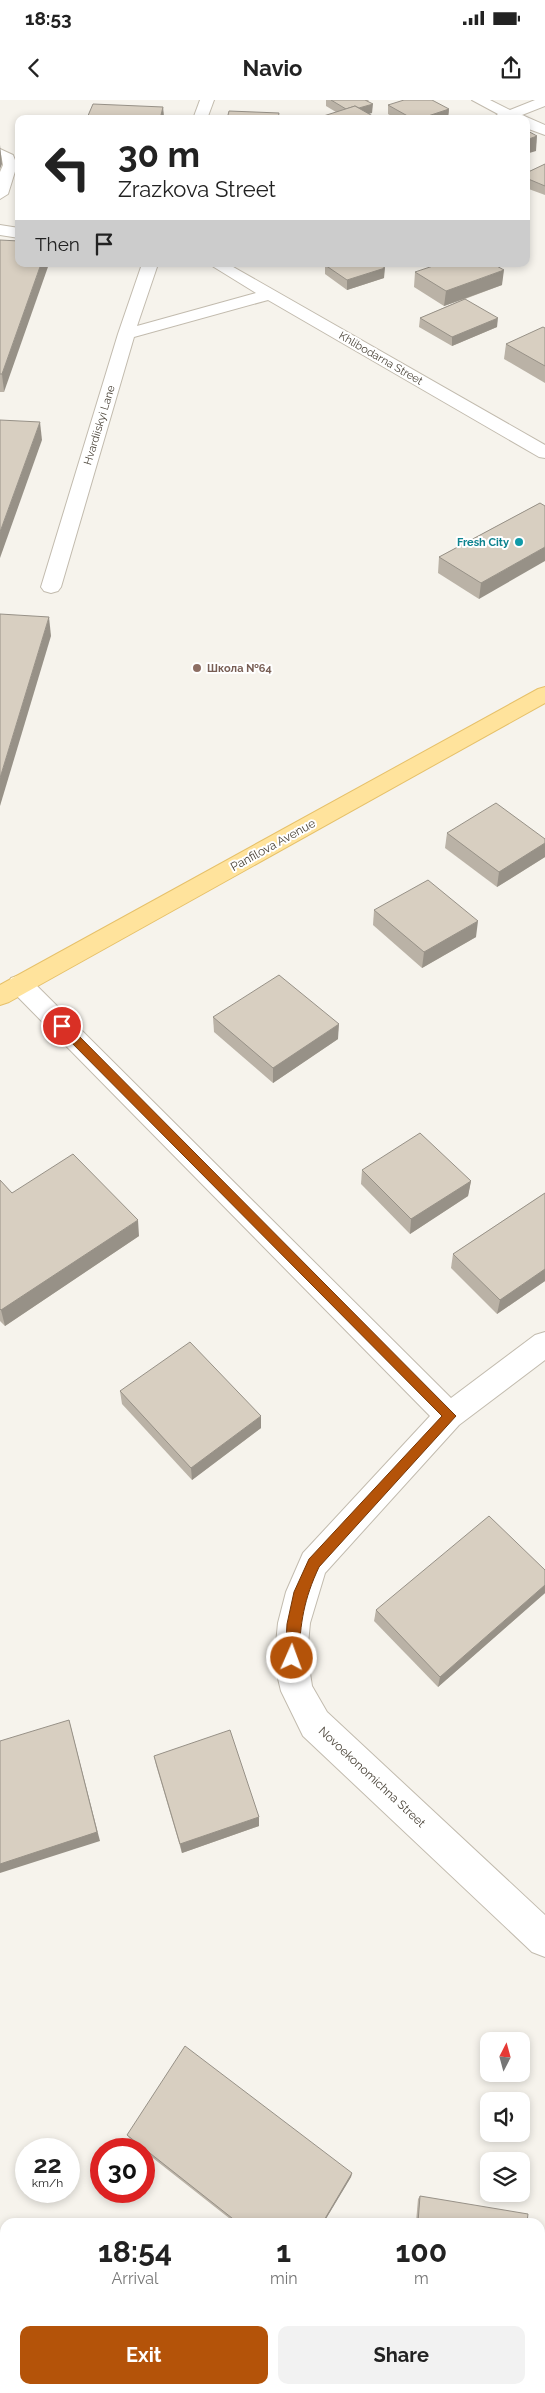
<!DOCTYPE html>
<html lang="en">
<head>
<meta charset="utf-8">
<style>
  :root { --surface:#fff; --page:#f2f2f2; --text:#222; --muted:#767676; --accent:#b45309 }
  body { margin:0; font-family:Raleway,sans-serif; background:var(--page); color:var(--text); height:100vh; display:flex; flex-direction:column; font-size:19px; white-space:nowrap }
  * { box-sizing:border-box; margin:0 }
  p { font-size:16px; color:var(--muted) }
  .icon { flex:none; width:28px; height:28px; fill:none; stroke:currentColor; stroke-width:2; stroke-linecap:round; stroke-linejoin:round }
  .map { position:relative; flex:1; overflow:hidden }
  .sheet { position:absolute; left:0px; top:2118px; width:545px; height:176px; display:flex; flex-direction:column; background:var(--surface); border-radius:15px 15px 0 0; box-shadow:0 2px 8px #0003 }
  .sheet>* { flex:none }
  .top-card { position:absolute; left:15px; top:15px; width:515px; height:152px; border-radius:10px; box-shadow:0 2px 8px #0003; background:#fff; color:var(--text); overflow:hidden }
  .needle { width:32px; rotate:6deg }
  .fabs { position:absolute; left:480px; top:1932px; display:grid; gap:10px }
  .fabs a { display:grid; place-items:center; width:50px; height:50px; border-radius:10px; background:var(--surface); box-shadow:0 2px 8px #0003; font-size:25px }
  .speed { position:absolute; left:15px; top:2038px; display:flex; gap:10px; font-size:25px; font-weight:700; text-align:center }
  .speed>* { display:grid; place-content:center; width:65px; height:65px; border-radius:50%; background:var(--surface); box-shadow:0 2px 8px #0003; line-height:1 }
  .speed small { font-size:12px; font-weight:400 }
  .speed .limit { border:8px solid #d22; background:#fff; color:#111 }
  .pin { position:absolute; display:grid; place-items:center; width:42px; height:42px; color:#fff; margin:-21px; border:2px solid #fff; border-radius:50%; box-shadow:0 1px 5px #0007 }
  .me { position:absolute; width:55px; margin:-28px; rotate:2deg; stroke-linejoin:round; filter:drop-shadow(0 0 4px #0008) }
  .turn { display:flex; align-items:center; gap:18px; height:105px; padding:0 20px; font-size:22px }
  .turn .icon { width:65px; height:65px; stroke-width:2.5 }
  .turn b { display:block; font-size:35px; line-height:42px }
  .then { display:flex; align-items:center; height:48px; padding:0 20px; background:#0003; gap:10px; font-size:19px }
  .eta { display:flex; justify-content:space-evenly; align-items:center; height:85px; text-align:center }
  .eta b { font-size:30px; font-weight:700; line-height:35px }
  .cta { display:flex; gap:10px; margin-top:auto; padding:10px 20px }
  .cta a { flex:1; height:58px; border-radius:10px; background:var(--accent); color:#fff; font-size:20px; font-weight:700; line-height:58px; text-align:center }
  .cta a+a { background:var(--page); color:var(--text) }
  .status { display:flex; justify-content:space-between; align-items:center; height:35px; padding:0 25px; background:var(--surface); direction:ltr }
  .status svg { height:14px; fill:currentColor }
  header { display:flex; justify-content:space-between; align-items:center; height:65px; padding:0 20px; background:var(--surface); font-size:22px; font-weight:700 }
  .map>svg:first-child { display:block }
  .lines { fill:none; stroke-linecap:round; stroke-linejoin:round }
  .minor-casing { stroke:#c2bbae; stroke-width:2 }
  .major-casing { stroke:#e6c16a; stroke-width:2 }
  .minor { fill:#fff; fill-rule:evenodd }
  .major { fill:#ffe39c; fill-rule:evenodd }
  .wall { fill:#bab2a6 }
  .shaded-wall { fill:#979187 }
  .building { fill:#d8cfc1; stroke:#979187 }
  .route { fill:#b45309; stroke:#753606 }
  .culture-dot { fill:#0f9aa8; stroke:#fff; stroke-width:2 }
  .education-dot { fill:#8d6e63; stroke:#fff; stroke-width:2 }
  .labels { text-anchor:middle; stroke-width:4; stroke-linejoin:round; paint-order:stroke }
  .far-street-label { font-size:11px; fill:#4b4439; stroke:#fff }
  .far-culture-label { font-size:11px; font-weight:bold; fill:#0d838f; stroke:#fff; text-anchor:end }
  .far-education-label { font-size:11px; font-weight:bold; fill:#785e54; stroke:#fff; text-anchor:start }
  .street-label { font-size:12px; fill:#4b4439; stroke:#fff }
</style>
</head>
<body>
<div class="status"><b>18:53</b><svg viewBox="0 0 49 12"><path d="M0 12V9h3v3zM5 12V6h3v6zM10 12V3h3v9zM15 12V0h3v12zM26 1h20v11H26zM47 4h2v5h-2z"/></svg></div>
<header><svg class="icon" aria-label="back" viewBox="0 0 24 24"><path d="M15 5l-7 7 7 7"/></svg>Navio<svg class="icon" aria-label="share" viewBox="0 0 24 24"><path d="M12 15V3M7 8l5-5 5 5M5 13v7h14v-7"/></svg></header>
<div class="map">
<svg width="545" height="2293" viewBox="0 0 545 2293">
  <rect width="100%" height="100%" fill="#f6f3ec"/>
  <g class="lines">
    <!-- minor casing -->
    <g class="minor-casing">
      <g id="minor">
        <polygon points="200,0 214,0 207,19 193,19"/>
        <polygon points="472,0 490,0 510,10 535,0 545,0 545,6 522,15 545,25 545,35 526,28 526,19 492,19 498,14"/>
        <polygon points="0,49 13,55 17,65 8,94 0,99 0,72 3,65"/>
        <polygon points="0,125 19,128 19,138 0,135"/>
        <polygon points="142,164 158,164 137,226 256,193 209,164 228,164 545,345 545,358 539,357 268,200 134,237 61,487 58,491 51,493 44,491 41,487 118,234"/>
        <polygon points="20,875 29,878 451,1298 535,1235 545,1232 545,1260 459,1325 325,1473 310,1523 307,1554 312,1586 327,1612 545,1815 545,1857 532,1852 303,1636 281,1591 276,1570 275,1554 278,1523 286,1492 303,1453 430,1316 11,890 8,884 11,878"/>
      </g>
    </g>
    <!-- major casing -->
    <g class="major-casing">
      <polygon id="major" points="545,587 545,603 9,902 0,905 0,885 538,589"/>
    </g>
    <!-- minor -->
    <use href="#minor" class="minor"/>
    <!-- major -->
    <use href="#major" class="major"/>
  </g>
  <!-- wall -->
  <g class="wall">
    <polygon points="326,0 369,0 368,1 372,13 336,12 326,6"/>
    <polygon points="388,5 449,9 448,18 446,19 396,19 388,14"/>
    <polygon points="545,64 545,95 526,88 526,73"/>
    <polygon points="0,140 4,292 0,292"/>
    <polygon points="379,164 384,178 347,190 325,174 325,165"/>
    <polygon points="415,172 502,185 465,199 497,227 452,246 419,227 420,218 464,199 444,206 414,187"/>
    <polygon points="545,228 545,283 504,259 506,244"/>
    <polygon points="540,403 479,499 438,473 439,457"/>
    <polygon points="447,733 545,739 545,757 497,787 445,748"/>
    <polygon points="374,810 476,837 422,868 373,825"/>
    <polygon points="213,917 338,939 273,983 214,932"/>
    <polygon points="362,1070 471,1081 468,1096 410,1134 361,1084"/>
    <polygon points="0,1080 12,1093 139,1136 5,1226 0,1221"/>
    <polygon points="545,1093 545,1181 497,1214 451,1168 453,1154"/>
    <polygon points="120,1291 261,1316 261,1328 192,1380 122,1304"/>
    <polygon points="545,1470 545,1493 438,1587 374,1521 376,1510"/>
    <polygon points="154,1656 259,1717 259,1726 182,1753 156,1665"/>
    <polygon points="127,2035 352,2073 351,2077 324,2122 234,2122 144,2051 144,2049 142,2049 130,2039"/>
    <polygon points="420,2096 527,2122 416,2122 418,2099"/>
  </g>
  <!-- shaded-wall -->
  <g class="shaded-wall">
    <polygon points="373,4 372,13 353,19 350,11"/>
    <polygon points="163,7 164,16 163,19 160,19"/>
    <polygon points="449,9 448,18 446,19 419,19"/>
    <polygon points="537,36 536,51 526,54 526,40"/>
    <polygon points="0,45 2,64 0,69"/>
    <polygon points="41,164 49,164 4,292 2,274"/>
    <polygon points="385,168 384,178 347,190 347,180"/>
    <polygon points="504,170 502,185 444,206 446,191"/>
    <polygon points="498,218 497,227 452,246 452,237"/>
    <polygon points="40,322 42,340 0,458 0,432"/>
    <polygon points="545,447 545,461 479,499 481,483"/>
    <polygon points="49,517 51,536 0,706 0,678"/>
    <polygon points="545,743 545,757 497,787 499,772"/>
    <polygon points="478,821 476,837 422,868 424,852"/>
    <polygon points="339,924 338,939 273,983 273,968"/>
    <polygon points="471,1081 468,1096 410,1134 411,1119"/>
    <polygon points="138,1120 139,1136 5,1226 1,1210"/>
    <polygon points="545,1169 545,1181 497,1214 500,1200"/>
    <polygon points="261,1316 261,1328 192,1380 191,1368"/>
    <polygon points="545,1485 545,1493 438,1587 440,1577"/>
    <polygon points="69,1620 100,1741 0,1773 0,1764"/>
    <polygon points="259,1717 259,1726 182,1753 180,1744"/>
    <polygon points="352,2073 351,2077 324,2122 323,2122"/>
  </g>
  <!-- building -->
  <g class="building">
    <polygon points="331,0 365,0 373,4 359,8 355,6 346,9"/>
    <polygon points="404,0 432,0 449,9 419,19 413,19 388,5"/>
    <polygon points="93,4 163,7 160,19 105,19 87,18"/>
    <polygon points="355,6 378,19 314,19"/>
    <polygon points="229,11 279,13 278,19 227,19"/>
    <polygon points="85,18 105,19 84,19"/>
    <polygon points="526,30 537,36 526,40"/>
    <polygon points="545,64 545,86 526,78 526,73"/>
    <polygon points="0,140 19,141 19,164 41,164 2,274 0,274"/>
    <polygon points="329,164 378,164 385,168 347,180 325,165"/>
    <polygon points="439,164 493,164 504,170 446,191 415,172"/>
    <polygon points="465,199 498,218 452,237 420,218"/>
    <polygon points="543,227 545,228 545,266 506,244"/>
    <polygon points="0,320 40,322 0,432"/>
    <polygon points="540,403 545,406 545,447 481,483 439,457"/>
    <polygon points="0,514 49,517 0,678"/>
    <polygon points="496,703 545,739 545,743 499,772 447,733"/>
    <polygon points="428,780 478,821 424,852 374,810"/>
    <polygon points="279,875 339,924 273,968 213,917"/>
    <polygon points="420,1033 471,1081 411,1119 362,1070"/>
    <polygon points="73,1054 138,1120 1,1210 0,1209 0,1080 12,1093"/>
    <polygon points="545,1093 545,1169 500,1200 453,1154"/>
    <polygon points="190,1242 261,1316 191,1368 120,1291"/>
    <polygon points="489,1416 545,1470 545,1485 440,1577 376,1510"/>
    <polygon points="69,1620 97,1732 0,1764 0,1641"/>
    <polygon points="230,1630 259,1717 180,1744 154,1656"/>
    <polygon points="185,1946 352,2073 323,2122 237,2122 127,2035"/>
    <polygon points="420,2096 528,2114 527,2122 418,2122"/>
  </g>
  <!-- route -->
  <path class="route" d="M62 922 66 923 456 1316 319 1467C304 1499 300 1523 299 1558L297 1562 292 1564 287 1562 285 1558 287 1524 294 1492 309 1459 442 1316 58 929 57 926Z"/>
  <!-- markers -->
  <circle class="culture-dot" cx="519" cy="442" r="5"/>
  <circle class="education-dot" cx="197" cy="568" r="5"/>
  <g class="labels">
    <!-- far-street labels -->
    <g class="far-street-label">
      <text transform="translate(381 258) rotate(30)" y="4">Khlibodarna Street</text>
      <text transform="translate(99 325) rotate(-73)" y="4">Hvardiiskyi Lane</text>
    </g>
    <!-- far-culture labels -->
    <g class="far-culture-label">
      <text x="509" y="446">Fresh City</text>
    </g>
    <!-- far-education labels -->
    <g class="far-education-label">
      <text x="207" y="572">Школа №64</text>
    </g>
    <!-- street labels -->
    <g class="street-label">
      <text transform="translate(273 745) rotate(-29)" y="4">Panfilova Avenue</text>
      <text transform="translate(372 1677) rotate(43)" y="4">Novoekonomichna Street</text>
    </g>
  </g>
</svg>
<div class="fabs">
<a><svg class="needle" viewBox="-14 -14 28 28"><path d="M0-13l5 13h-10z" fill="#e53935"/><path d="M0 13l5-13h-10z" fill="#767676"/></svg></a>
<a><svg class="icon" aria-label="sound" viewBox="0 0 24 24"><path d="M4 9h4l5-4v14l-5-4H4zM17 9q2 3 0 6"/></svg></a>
<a><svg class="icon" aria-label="layers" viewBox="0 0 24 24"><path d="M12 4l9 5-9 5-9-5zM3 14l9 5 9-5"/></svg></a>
</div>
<div class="speed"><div>22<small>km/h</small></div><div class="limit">30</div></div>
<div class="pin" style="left:62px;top:926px;background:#d93025"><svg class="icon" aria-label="arrive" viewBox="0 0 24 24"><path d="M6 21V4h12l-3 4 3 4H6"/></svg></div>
<svg class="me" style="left:292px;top:1558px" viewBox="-20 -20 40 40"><circle r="17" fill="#b45309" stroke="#fff" stroke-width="3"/><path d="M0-11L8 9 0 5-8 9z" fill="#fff"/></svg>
<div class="top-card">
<div class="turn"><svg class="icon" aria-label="left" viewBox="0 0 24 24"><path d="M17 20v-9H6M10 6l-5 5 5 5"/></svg><div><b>30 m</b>Zrazkova Street</div></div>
<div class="then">Then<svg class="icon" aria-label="arrive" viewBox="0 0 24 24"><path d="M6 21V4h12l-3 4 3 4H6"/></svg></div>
</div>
<section class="sheet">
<div class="eta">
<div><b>18:54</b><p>Arrival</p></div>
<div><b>1</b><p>min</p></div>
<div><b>100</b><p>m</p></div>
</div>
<div class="cta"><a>Exit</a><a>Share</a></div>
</section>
</div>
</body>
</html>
